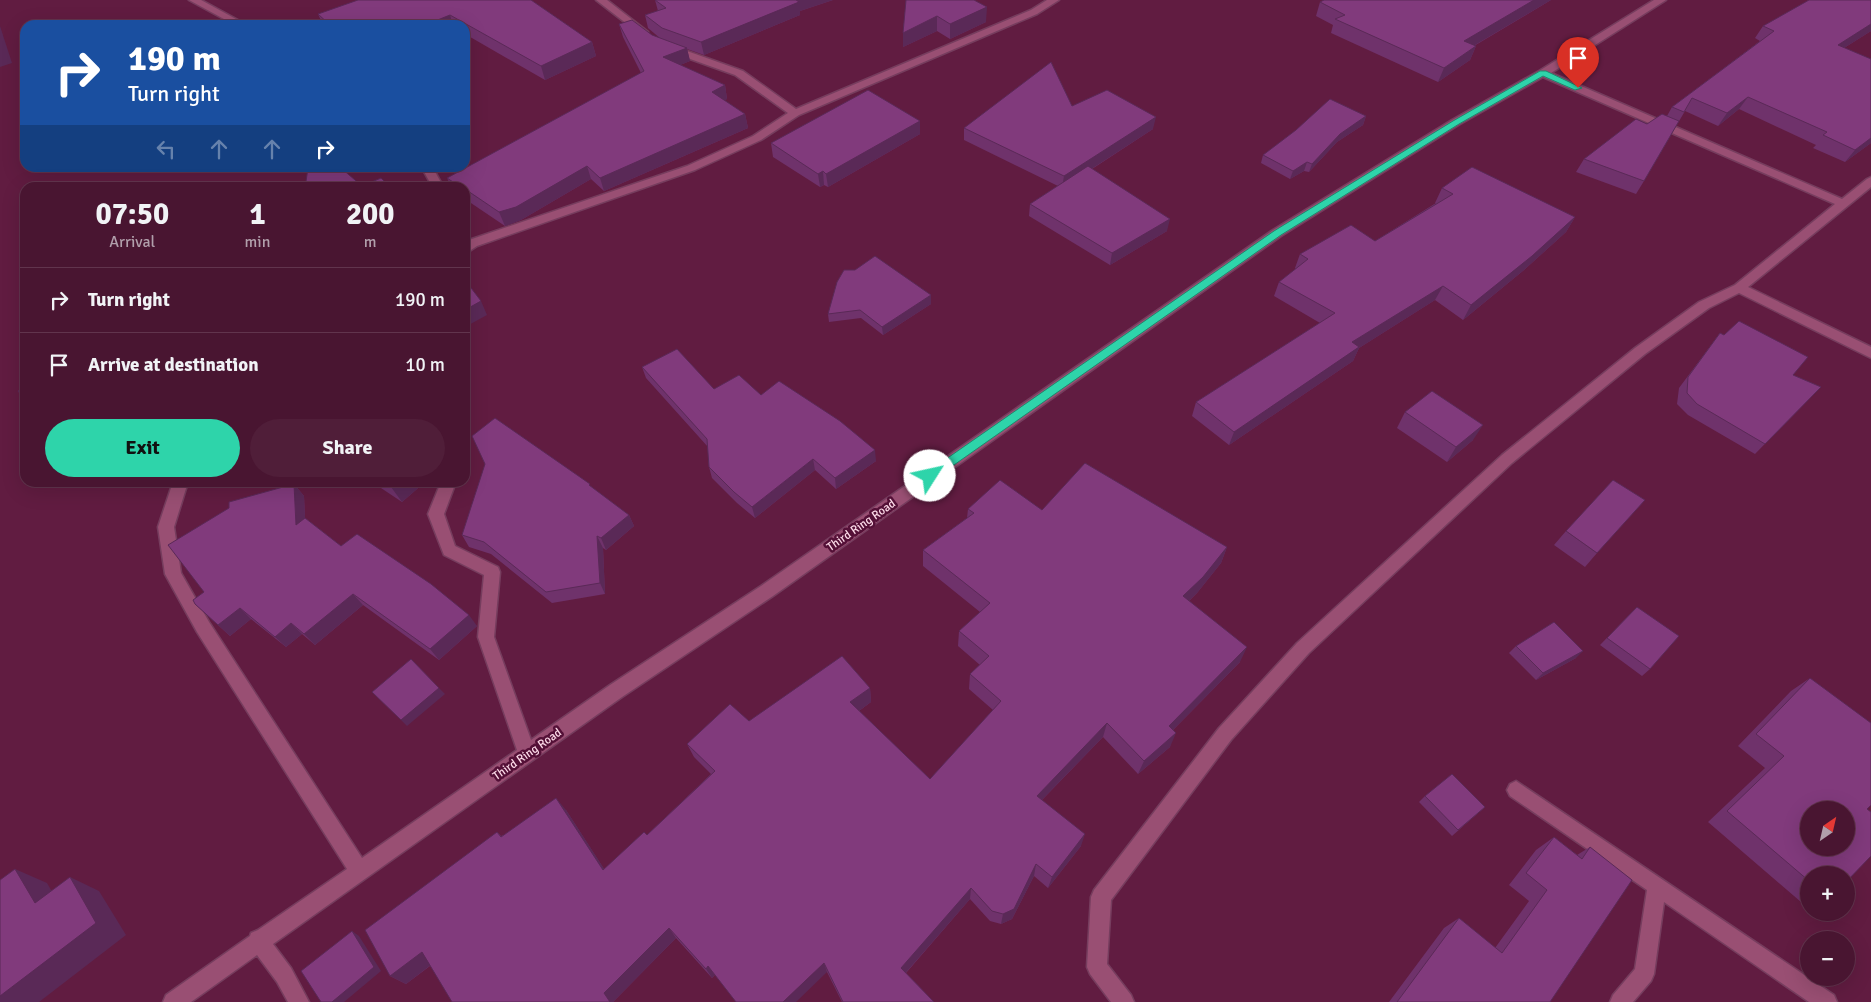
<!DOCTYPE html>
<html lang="en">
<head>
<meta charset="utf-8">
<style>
  :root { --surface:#491531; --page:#501e39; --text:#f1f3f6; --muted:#b19fab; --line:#61344d; --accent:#2ed4aa }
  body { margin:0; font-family:Signika,sans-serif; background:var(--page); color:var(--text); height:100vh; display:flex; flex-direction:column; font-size:19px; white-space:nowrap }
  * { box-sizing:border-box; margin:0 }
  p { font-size:16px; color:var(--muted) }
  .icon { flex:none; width:28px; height:28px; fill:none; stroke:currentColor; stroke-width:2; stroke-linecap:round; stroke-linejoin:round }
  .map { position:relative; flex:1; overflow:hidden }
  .side { position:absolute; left:20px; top:182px; width:450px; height:305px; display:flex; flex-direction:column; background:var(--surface); border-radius:15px; box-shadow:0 5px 20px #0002,0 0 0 1px var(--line) }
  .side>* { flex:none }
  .hud { position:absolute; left:20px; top:20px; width:450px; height:152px; border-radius:15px; box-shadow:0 5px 20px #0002,0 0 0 1px var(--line); background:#1a4fa0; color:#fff; overflow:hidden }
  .needle { width:32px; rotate:34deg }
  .buttons { position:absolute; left:1800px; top:801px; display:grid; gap:10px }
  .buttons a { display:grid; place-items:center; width:55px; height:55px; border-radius:50%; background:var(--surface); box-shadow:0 5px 20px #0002,0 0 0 1px var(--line); font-size:25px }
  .pin { position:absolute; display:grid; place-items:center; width:42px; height:42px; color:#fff; margin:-51px -21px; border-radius:50% 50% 50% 0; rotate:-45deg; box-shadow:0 0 5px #0007 }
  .pin .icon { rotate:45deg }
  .me { position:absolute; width:55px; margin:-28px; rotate:55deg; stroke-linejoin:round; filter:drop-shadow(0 0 4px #0008) }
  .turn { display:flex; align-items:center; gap:18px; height:105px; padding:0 25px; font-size:22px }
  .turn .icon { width:65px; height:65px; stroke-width:2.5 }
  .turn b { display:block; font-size:35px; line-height:42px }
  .lanes { display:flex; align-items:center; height:48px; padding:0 25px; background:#0003; justify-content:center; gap:25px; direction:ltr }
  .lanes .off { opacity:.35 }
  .eta { display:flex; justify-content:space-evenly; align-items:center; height:85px; text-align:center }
  .eta b { font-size:30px; font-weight:700; line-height:35px }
  .action { display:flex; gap:10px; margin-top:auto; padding:10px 25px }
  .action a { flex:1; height:58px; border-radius:30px; background:var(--accent); color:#111; font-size:20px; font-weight:700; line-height:58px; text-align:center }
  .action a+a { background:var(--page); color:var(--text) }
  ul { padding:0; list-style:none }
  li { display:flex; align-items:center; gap:15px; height:65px; padding:0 25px; border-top:1px solid var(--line) }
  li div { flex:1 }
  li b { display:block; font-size:19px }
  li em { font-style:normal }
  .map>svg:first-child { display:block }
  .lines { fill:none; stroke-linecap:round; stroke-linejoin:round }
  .minor-casing { stroke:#763d5e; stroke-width:3 }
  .minor { fill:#994f73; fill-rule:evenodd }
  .wall { fill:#6f326b }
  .shaded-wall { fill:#5a2957 }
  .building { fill:#813a7c; stroke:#5a2957; fill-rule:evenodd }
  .route { fill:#2ed4aa; stroke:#1e8a6e }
  .labels { text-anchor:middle; stroke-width:5; stroke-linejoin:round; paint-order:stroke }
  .street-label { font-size:12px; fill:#fddbe9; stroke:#541037 }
</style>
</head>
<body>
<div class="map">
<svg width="1871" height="1002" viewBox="0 0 1871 1002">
  <rect width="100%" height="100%" fill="#611c41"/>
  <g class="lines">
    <!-- minor casing -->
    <g class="minor-casing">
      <g id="minor">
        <polygon points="189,0 201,0 247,25 235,25"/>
        <polygon points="596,0 607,0 648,32 646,34 640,34"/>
        <polygon points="1047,0 1059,0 1037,14 799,115 761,140 695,170 477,246 465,254 465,243 469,240 687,166 753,136 788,113 735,75 665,50 665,46 673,46 743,71 796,109 1031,10"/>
        <polygon points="1654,0 1666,0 1551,73 1842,199 1867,179 1871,177 1871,187 1748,287 1871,347 1871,358 1739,293 1709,308 1645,354 1512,463 1309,653 1231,740 1111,900 1107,964 1131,995 1134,1002 1111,1002 1090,974 1087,967 1091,897 1094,890 1219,728 1297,643 1502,455 1635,348 1699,302 1735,285 1835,204 1543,77 1460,124 1281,236 773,596 622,697 273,944 291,968 309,1002 288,1002 277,982 257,955 191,1002 163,1002 166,995 250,936 251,933 258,930 347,869 197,632 165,574 158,527 173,482 188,482 174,527 181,573 209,622 362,858 517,750 478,637 484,575 444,555 428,514 441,482 456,482 444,514 455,546 498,567 500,572 494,637 531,740 610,685 761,586 1273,230 1452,120 1539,71"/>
        <polygon points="422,168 433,168 444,188 433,188"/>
        <polygon points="1516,781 1834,995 1837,1002 1809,1002 1664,902 1654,974 1651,981 1633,1002 1610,1002 1613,995 1635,969 1647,890 1510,796 1507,790 1510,784"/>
      </g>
    </g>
    <!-- minor -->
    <use href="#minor" class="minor"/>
  </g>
  <!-- wall -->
  <g class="wall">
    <polygon points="531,0 592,42 596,56 545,80 465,34 465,25 323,25 318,14"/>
    <polygon points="655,0 833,0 800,11 800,15 704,55 687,49 690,61 680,65 725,85 727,99 724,100 745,114 748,128 604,191 591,179 521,220 505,226 465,199 465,188 452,188 447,178 641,73 623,37 619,24 661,39 648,28 645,15 658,11"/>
    <polygon points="906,0 986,22 950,39 937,31 903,47 903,33"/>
    <polygon points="1551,0 1474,46 1476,46 1470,60 1438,82 1331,33 1333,25 1316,16 1320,2"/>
    <polygon points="1871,0 1871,31 1844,48 1871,59 1871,143 1845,162 1813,148 1816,145 1739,109 1718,126 1685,111 1644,181 1636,194 1576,172 1584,159 1647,124 1667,116 1672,107 1760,41 1755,38 1763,26"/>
    <polygon points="1072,106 1153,129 1092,169 1167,231 1110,265 1029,216 1030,204 1058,186 964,140 964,128"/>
    <polygon points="1366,116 1363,125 1337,142 1309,172 1304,171 1290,179 1261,163 1263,155"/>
    <polygon points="920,121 920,134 828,187 824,185 820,187 773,157 771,143"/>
    <polygon points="1442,188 1575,217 1566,232 1524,270 1463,320 1435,300 1359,348 1353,361 1229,445 1192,416 1196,402 1320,323 1274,296 1279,282 1296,269 1295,268 1300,254 1375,241 1436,203 1435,203"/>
    <polygon points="931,295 931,304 883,335 861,318 829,322 828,314"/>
    <polygon points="1720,333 1793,375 1821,387 1755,454 1688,415 1677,404 1679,388"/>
    <polygon points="642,367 714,389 761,395 876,461 836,489 815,470 755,518 737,503 712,478 709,467 708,447 646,378"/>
    <polygon points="1405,412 1473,440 1447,462 1397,428"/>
    <polygon points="372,482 425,482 402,502"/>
    <polygon points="294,484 304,496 305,518 341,546 477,626 439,660 363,605 315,645 302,634 286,647 251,619 230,636 195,604 204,592"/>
    <polygon points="592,488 629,515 634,526 606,550 603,548 605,594 552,603 491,554 469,547 462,535"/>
    <polygon points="968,509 1042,510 1227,547 1221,563 1197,593 1189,601 1240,662 1173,730 1170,747 1138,774 1103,737 1042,800 1081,846 1048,888 1034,876 1012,919 1001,924 990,921 970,899 906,973 934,1002 842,1002 827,972 715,975 712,978 676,938 614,1001 430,966 406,984 390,976 497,832 501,836 566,810 604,869 647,835 711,774 694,757 687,744 749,721 870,688 871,702 859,711 930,779 993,710 969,689 970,674 980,665 958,646 959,631 980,612 923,566 923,550 967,518"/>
    <polygon points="1566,531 1597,553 1585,567 1554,545"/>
    <polygon points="1637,607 1650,669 1642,676 1600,645"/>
    <polygon points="1516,646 1576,658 1536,680 1509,653"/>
    <polygon points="1810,678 1809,908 1808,908 1708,822 1765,768 1738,746 1791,691"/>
    <polygon points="1425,796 1485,807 1452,836 1419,802"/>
    <polygon points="1554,837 1577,855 1590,847 1550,1002 1389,1002 1444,928 1459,918 1495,948 1529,901 1509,885 1536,850"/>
  </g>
  <!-- shaded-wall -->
  <g class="shaded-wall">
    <polygon points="795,0 833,0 800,11 800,15 704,55 701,42"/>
    <polygon points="1534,0 1551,0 1458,55 1464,41"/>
    <polygon points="987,7 986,22 950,39 950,24"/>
    <polygon points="450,15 453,25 425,25"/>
    <polygon points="937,16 937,31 903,47 903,33"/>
    <polygon points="1871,24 1871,31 1828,58 1838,45"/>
    <polygon points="0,26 12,63 0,67"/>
    <polygon points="592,42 596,56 545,80 541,66"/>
    <polygon points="1476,46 1470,60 1438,82 1444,68"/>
    <polygon points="687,48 690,61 666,71 663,57"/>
    <polygon points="725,85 727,99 715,106 712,92"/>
    <polygon points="1748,97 1739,109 1718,126 1727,113"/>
    <polygon points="745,114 748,128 604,191 600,178"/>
    <polygon points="1366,116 1363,125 1337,142 1309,172 1312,164 1340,134"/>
    <polygon points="1156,117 1153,129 1062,188 1064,176"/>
    <polygon points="920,121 920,134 828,187 826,174"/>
    <polygon points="1871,138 1871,143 1845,162 1855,150"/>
    <polygon points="1307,162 1304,171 1290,179 1293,171"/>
    <polygon points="587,166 591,179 521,220 505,226 499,212"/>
    <polygon points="823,171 824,185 820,187 818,174"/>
    <polygon points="1575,217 1566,232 1524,270 1463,320 1471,305"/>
    <polygon points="1170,219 1167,231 1110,265 1112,253"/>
    <polygon points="1443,286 1435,300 1359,348 1353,361 1229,445 1234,432 1352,342"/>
    <polygon points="931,295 931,304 883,335 882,327"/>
    <polygon points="481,301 487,315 465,327 465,310"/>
    <polygon points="1483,425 1473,440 1447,462 1456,447"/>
    <polygon points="875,450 876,461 836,489 835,478"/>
    <polygon points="813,459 815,470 755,518 752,507"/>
    <polygon points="397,482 425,482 402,502 391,487"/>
    <polygon points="294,484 304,496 306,536 296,525"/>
    <polygon points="629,515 634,526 606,550 601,538"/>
    <polygon points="597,536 603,548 605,594 600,583"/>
    <polygon points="1227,547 1221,563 1197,593 1177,612 1183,596"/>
    <polygon points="353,594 363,605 315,645 304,634"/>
    <polygon points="240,608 251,619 230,636 218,625"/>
    <polygon points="469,615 477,626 439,660 430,649"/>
    <polygon points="291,623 302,634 286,647 275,637"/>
    <polygon points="1247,647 1240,662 1163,740 1169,726"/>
    <polygon points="1583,651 1576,658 1536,680 1543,673"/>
    <polygon points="439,688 445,694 407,726 401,720"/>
    <polygon points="870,688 871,702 852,716 850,702"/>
    <polygon points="1107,723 1103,737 1034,808 1037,796"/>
    <polygon points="1176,733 1170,747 1138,774 1144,761"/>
    <polygon points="556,798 566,810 612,881 603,870"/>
    <polygon points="1085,834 1081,846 1048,888 1052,877"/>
    <polygon points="1036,864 1034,876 1012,919 1001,924 1003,914"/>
    <polygon points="15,869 47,883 66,916 35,903"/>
    <polygon points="70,877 99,891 126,935 39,1002 0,1002 0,996"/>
    <polygon points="971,888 970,899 902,977 901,968"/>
    <polygon points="669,928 676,938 614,1001 614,1002 610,1002 604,993"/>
    <polygon points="352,931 359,936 381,971 344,1002 332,1002"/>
    <polygon points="422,952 436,961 406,984 390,976"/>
    <polygon points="824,963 827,972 796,1002 783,1002"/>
    <polygon points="708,966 715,975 712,978 706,969"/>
  </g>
  <!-- building -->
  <g class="building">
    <polygon points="358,0 531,0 592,42 541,66 450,15 425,25 389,25 387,23 382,25 330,25 318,14"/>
    <polygon points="655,0 796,0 799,2 701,42 662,28 645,15 666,8"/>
    <polygon points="906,0 974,0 987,7 950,24 937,16 903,33"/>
    <polygon points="1324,0 1534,0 1464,41 1476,46 1444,68 1335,19 1345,15 1320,2"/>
    <polygon points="1809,0 1871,0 1871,24 1838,45 1871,59 1871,138 1855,150 1823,135 1827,132 1748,97 1727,113 1692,98 1684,112 1672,107 1774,31 1763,26"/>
    <polygon points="632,20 652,35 687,48 663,57 725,85 712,92 745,114 600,178 587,166 516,207 499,212 465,189 465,188 462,188 447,178 644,71 619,24"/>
    <polygon points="1051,62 1072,106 1107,90 1156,117 1064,176 964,128"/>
    <polygon points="868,90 920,121 826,174 823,171 818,174 771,143"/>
    <polygon points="1330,99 1366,116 1340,134 1312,164 1307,162 1293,171 1263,155 1296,130"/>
    <polygon points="1662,114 1679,121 1644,181 1584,159 1636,119 1647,124"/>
    <polygon points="1088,166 1170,219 1112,253 1030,204"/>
    <polygon points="1472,167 1575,217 1532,256 1471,305 1443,286 1352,342 1359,347 1234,432 1196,402 1335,313 1279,282 1308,259 1300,254 1351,225 1375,241 1453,194 1442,188"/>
    <polygon points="308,168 341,168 362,186 381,178 391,188 305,188"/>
    <polygon points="875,256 931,295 882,327 860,310 828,314 837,282 844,270 855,270"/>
    <polygon points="465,280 481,301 465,310"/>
    <polygon points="1739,321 1808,357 1793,375 1821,387 1765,444 1697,404 1687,393 1688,377 1720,333 1724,335"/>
    <polygon points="677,349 714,389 739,375 761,395 779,381 840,421 875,450 835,478 813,459 752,507 734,492 709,467 707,439 642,367"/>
    <polygon points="25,388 25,400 18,391"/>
    <polygon points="1432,391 1483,425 1456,447 1405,412"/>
    <polygon points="495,418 590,484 589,485 629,515 601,538 597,536 600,583 546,592 484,542 462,535 485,464 472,436"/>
    <polygon points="1085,463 1227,547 1203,577 1183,596 1247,647 1169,726 1176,733 1144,761 1107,723 1037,796 1085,834 1052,877 1036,864 1014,909 1003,914 992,911 971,888 901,968 934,1002 843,1002 824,963 783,1002 736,1002 708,966 706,969 669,928 604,993 610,1002 452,1002 422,952 390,976 365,930 497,832 501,837 556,798 603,870 644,832 647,835 715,771 687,744 730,704 749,721 842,656 870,688 850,702 930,779 1001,701 970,674 989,656 959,631 990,603 923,550 974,513 968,509 1000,480 1042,510"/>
    <polygon points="1613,480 1645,500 1597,553 1566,531"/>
    <polygon points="384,482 397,482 391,487"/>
    <polygon points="294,484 296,525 305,518 341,546 357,534 431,584 469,615 430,649 353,594 304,634 291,623 275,637 240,608 218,625 195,604 193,600 204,592 168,545 229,508 229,502"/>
    <polygon points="1637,607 1679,636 1650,669 1607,638"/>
    <polygon points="1554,622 1583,651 1543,673 1516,646"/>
    <polygon points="411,659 439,688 401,720 372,692"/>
    <path d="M1810 678 1871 723V805L1867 809 1871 812V856L1846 882V875H1809V881L1727 811 1784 756 1756 734ZM1809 810H1846V848H1809Z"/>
    <polygon points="1452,774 1485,807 1458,830 1425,796"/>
    <polygon points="1554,837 1582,859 1590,847 1632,880 1550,1002 1397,1002 1459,918 1502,953 1547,890 1526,873"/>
    <polygon points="15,869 35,903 70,877 96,923 0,996 0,880"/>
    <polygon points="352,931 374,967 332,1002 321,1002 301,971"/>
  </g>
  <!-- route -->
  <polygon class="route" points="1540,71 1546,71 1582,88 1575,90 1543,76 1459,124 1281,235 934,479 926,479 924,476 926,473 1274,231 1453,121"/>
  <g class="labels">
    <!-- street labels -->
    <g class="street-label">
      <text transform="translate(861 525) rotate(-35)" y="4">Third Ring Road</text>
      <text transform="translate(527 754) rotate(-35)" y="4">Third Ring Road</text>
    </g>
  </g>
</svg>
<div class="buttons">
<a><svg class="needle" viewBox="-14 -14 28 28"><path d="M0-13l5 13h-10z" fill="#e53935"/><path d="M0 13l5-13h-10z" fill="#b19fab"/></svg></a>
<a>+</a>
<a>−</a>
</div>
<div class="pin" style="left:1578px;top:88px;background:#d93025"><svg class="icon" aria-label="arrive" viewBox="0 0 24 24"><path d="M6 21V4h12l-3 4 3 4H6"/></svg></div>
<svg class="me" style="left:930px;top:476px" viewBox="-20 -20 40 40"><circle r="19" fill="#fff"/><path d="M0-13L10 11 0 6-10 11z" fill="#2ed4aa"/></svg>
<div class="hud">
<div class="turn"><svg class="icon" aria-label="right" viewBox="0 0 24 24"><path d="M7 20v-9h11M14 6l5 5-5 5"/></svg><div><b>190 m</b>Turn right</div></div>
<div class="lanes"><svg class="icon off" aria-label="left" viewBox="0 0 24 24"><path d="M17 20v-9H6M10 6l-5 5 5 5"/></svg><svg class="icon off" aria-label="ahead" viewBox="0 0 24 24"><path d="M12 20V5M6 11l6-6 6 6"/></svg><svg class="icon off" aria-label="ahead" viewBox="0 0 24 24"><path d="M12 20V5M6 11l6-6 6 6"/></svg><svg class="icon" aria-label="right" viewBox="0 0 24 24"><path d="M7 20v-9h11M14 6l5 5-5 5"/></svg></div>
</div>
<section class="side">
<div class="eta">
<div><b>07:50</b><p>Arrival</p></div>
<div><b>1</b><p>min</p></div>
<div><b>200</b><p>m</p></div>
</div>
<ul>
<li><svg class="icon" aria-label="right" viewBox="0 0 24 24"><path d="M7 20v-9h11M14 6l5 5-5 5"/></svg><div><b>Turn right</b></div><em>190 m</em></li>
<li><svg class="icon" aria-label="arrive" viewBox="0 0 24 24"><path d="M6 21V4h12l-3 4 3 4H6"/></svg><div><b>Arrive at destination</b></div><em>10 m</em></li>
</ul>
<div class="action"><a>Exit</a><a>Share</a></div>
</section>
</div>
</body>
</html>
